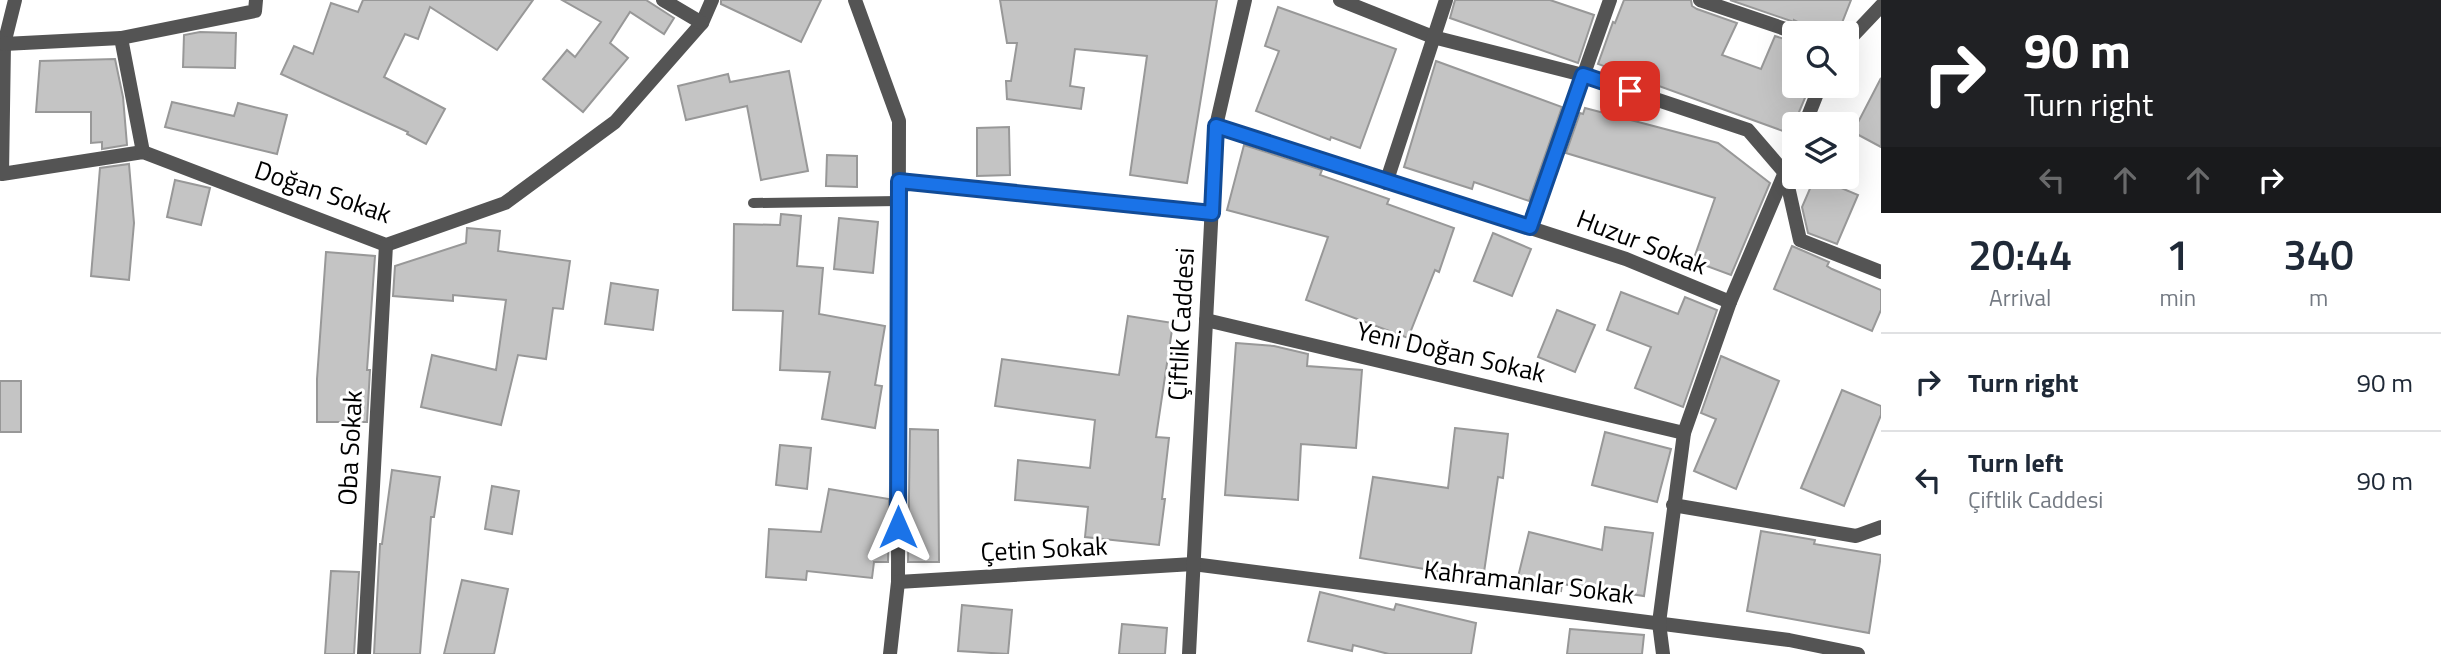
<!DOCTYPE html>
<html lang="en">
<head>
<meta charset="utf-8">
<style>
  :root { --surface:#fff; --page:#f6f6f7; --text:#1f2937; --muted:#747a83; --line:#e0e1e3 }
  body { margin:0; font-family:"Titillium Web",sans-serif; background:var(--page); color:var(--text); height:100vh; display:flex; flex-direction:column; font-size:26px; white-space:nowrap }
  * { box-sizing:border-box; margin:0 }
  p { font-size:23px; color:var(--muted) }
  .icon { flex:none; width:38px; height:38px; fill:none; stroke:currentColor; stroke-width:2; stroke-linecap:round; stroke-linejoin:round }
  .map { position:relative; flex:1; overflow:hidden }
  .panel { display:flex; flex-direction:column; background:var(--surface); width:560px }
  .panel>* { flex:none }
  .banner { background:#202124; color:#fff; overflow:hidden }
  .controls { position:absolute; left:1782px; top:21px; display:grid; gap:14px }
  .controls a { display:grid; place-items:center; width:77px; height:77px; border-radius:7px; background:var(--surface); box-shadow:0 7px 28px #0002; font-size:35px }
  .pin { position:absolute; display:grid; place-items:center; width:60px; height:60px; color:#fff; margin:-30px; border-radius:14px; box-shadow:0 4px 10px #0006 }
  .me { position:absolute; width:77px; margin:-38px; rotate:0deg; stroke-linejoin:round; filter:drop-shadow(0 0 5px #0008) }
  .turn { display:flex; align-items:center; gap:24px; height:147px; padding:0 28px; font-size:32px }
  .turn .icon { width:91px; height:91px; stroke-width:2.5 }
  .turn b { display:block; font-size:49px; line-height:60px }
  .lanes { display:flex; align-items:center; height:66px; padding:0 28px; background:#0003; justify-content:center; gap:35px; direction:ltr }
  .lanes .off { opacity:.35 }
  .eta { display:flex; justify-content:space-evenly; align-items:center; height:119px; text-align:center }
  .eta b { font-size:42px; font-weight:600; line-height:49px }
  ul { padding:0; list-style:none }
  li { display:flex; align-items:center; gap:21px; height:98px; padding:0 28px; border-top:2px solid var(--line) }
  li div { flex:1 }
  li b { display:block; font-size:26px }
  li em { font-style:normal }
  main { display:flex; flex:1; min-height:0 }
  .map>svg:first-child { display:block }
  .building { fill:#c4c4c4; stroke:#989898; stroke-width:2 }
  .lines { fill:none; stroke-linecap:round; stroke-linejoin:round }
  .lane { stroke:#545454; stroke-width:10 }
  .street { stroke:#545454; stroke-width:14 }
  .route-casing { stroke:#114b97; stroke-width:18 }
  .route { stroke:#1a73e8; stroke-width:12 }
  .labels { text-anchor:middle; stroke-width:6; stroke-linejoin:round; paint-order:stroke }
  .street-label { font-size:26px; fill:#000; stroke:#fff }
</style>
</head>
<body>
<main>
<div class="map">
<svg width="1881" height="654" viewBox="0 0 1881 654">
  <rect width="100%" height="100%" fill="#fff"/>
  <!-- building -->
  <g class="building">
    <polygon points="363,0 533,0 497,50 430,7 418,39 405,34 384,77 445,109 426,144 407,134 408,132 281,74 294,46 313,54 331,3 358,12"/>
    <polygon points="562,0 646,0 674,18 664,34 630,12 610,43 628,58 583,112 543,79 567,50 575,57 601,22"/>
    <polygon points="721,0 821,0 801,42 721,4"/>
    <polygon points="1000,0 1217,0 1187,183 1130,175 1147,56 1075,49 1070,86 1084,88 1081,109 1007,99 1006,81 1011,81 1017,43 1007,43"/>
    <polygon points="1455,0 1550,0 1594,15 1578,63 1450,18"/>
    <polygon points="1624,0 1691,0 1692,6 1697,9 1737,23 1722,55 1761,69 1775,36 1794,42 1794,86 1810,86 1794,124 1794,135 1598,64 1613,22 1615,23"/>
    <polygon points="1730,0 1851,0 1838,33 1820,33 1794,20 1794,22"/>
    <polygon points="1278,7 1396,49 1360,148 1331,137 1330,140 1256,111 1279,51 1265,46"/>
    <polygon points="200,32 236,33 235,68 183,67 184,35"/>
    <polygon points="115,59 123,97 127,145 102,149 102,142 91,143 91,112 36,112 40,61"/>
    <polygon points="1436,61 1562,107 1529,201 1474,182 1472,189 1404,167"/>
    <polygon points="789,71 808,171 761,180 747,106 686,120 678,86 728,74 730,82"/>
    <polygon points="1881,78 1881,147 1853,132"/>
    <polygon points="172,102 234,116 238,103 287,115 277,154 165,127"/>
    <polygon points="1585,108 1718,143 1770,183 1731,275 1693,261 1715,198 1566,153 1580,113 1583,114"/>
    <polygon points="1009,127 1010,175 977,176 977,128"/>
    <polygon points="1244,145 1322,170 1320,175 1389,199 1387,204 1454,228 1439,272 1435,270 1408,338 1306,300 1328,237 1227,210"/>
    <polygon points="827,155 857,156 857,187 826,186"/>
    <polygon points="129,164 134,223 129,280 91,276 100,168"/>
    <polygon points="1815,177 1858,195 1837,244 1808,233 1802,207"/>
    <polygon points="175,180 210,188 201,225 167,217"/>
    <polygon points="781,214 801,216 797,266 823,268 819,314 885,326 875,385 882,386 875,428 822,419 830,372 780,370 783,311 733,310 734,224 780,225"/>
    <polygon points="839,218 878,222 873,273 834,269"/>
    <polygon points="467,228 500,231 498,251 570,261 563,309 553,308 546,359 518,355 501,425 421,407 432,355 496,370 506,300 453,295 453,301 393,296 395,266 466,243"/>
    <polygon points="1493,233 1531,249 1512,296 1474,281"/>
    <polygon points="1792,246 1829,262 1827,266 1832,269 1881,290 1881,310 1872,331 1774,289"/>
    <polygon points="326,252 375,256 367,370 370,370 367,422 317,422 317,379"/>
    <polygon points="611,283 658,290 653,330 605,324"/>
    <polygon points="1621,292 1678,314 1685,297 1717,310 1683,407 1635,388 1651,347 1607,330"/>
    <polygon points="1557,310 1595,325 1575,372 1538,357"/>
    <polygon points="1128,316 1173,323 1156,437 1169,438 1162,499 1165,499 1159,545 1085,537 1088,507 1015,500 1018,460 1090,468 1095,420 995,406 1002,359 1119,375"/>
    <polygon points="1236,343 1274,346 1308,354 1307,366 1362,370 1356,448 1301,444 1298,500 1225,495"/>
    <polygon points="1721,356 1779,381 1736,489 1694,471 1716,419 1701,413"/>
    <rect x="0" y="381" width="21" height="51"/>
    <polygon points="1842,390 1881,406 1881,415 1844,506 1801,488"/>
    <polygon points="1455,428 1508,434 1503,478 1498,477 1483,579 1360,558 1373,477 1448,488"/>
    <polygon points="910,429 938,430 939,562 908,562"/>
    <polygon points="1605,432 1671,449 1657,502 1592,485"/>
    <polygon points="780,445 811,448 807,489 776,485"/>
    <polygon points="392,470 440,477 434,517 431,517 420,654 374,654 380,544 382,544"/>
    <polygon points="492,486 519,491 512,534 485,529"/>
    <polygon points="829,489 889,499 888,562 874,562 872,578 807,571 806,580 766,577 769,529 821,532"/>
    <polygon points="1605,527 1653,533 1644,596 1562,584 1561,591 1517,581 1529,532 1602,550"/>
    <polygon points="1761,531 1815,540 1814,544 1881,555 1869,633 1747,611"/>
    <polygon points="331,571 359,572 354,654 325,654"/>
    <polygon points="462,580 508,589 494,654 444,654"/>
    <polygon points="1320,592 1394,610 1396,604 1476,623 1471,654 1389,654 1353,645 1352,651 1308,641"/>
    <polygon points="962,605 1012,610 1008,654 958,651"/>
    <polygon points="1122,624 1167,628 1165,654 1119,654"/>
    <polygon points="1570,629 1644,635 1642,654 1567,654"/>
  </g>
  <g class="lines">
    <!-- lane -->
    <polyline class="lane" points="753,203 899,201"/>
    <!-- street -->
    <g class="street">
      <polyline points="15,0 4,44 2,174 143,152 386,245 505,203 615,122 702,23 712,0"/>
      <polyline points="663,0 702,23"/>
      <polyline points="855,0 899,121 898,582 890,654"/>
      <polyline points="1340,0 1433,37 1583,75 1748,130 1785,173 1800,240 1881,272"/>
      <polyline points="1700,0 1797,33"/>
      <polyline points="121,38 143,152"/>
      <polyline points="1846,43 1881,6"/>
      <polyline points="4,44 121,38 255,11 256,0"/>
      <polyline points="1805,124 1820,86"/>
      <polyline points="1216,126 1626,259 1730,302"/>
      <polyline points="899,181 1212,213"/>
      <polyline points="1386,183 1446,0"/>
      <polyline points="1530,227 1610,0"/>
      <polyline points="1206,320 1684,433"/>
      <polyline points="1673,505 1856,536 1881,527"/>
      <polyline points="898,582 1193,564 1789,640 1858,654"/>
      <polyline points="364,654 386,245"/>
      <polyline points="1189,654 1216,126 1245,0"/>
      <polyline points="1663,654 1659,623 1684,433 1730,302 1794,151"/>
    </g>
  </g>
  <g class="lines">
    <!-- route casing -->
    <g class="route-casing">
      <polyline id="route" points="898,527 899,181 1212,213 1216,126 1530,227 1583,75 1630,91"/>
    </g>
    <!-- route -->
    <use href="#route" class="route"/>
  </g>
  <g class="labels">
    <!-- street labels -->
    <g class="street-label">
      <text transform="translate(323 192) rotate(19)" y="9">Doğan Sokak</text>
      <text transform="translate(1642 242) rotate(21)" y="9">Huzur Sokak</text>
      <text transform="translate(1181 324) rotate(-87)" y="9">Çiftlik Caddesi</text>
      <text transform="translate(1451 352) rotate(13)" y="9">Yeni Doğan Sokak</text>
      <text transform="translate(350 448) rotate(-87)" y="9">Oba Sokak</text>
      <text transform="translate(1044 549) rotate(-3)" y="9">Çetin Sokak</text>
      <text transform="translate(1529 582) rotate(7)" y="9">Kahramanlar Sokak</text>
    </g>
  </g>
</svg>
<div class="controls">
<a><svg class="icon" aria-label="search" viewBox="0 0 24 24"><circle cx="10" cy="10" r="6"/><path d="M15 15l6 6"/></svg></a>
<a><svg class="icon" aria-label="layers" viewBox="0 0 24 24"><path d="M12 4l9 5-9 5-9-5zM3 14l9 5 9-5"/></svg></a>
</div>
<div class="pin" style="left:1630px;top:91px;background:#d93025"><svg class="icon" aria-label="arrive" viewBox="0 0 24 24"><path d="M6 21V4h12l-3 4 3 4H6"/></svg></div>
<svg class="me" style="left:898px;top:527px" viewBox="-20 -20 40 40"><path d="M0-17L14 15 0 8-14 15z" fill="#1a73e8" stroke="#fff" stroke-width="4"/></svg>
</div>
<section class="panel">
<div class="banner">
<div class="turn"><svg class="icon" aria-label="right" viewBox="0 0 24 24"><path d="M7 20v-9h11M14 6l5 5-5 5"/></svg><div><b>90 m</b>Turn right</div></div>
<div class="lanes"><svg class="icon off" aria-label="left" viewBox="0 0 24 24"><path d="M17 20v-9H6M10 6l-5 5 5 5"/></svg><svg class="icon off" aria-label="ahead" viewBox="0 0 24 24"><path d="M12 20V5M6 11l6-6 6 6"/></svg><svg class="icon off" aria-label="ahead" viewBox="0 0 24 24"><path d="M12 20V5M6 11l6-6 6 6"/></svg><svg class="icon" aria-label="right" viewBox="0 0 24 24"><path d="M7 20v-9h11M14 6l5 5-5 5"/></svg></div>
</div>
<div class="eta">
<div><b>20:44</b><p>Arrival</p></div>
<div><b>1</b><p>min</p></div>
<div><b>340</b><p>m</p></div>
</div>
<ul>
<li><svg class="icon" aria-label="right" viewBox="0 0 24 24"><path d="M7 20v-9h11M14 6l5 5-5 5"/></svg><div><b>Turn right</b></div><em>90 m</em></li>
<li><svg class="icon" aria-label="left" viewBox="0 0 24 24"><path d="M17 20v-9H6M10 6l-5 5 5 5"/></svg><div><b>Turn left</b><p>Çiftlik Caddesi</p></div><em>90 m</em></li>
</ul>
</section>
</main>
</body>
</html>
